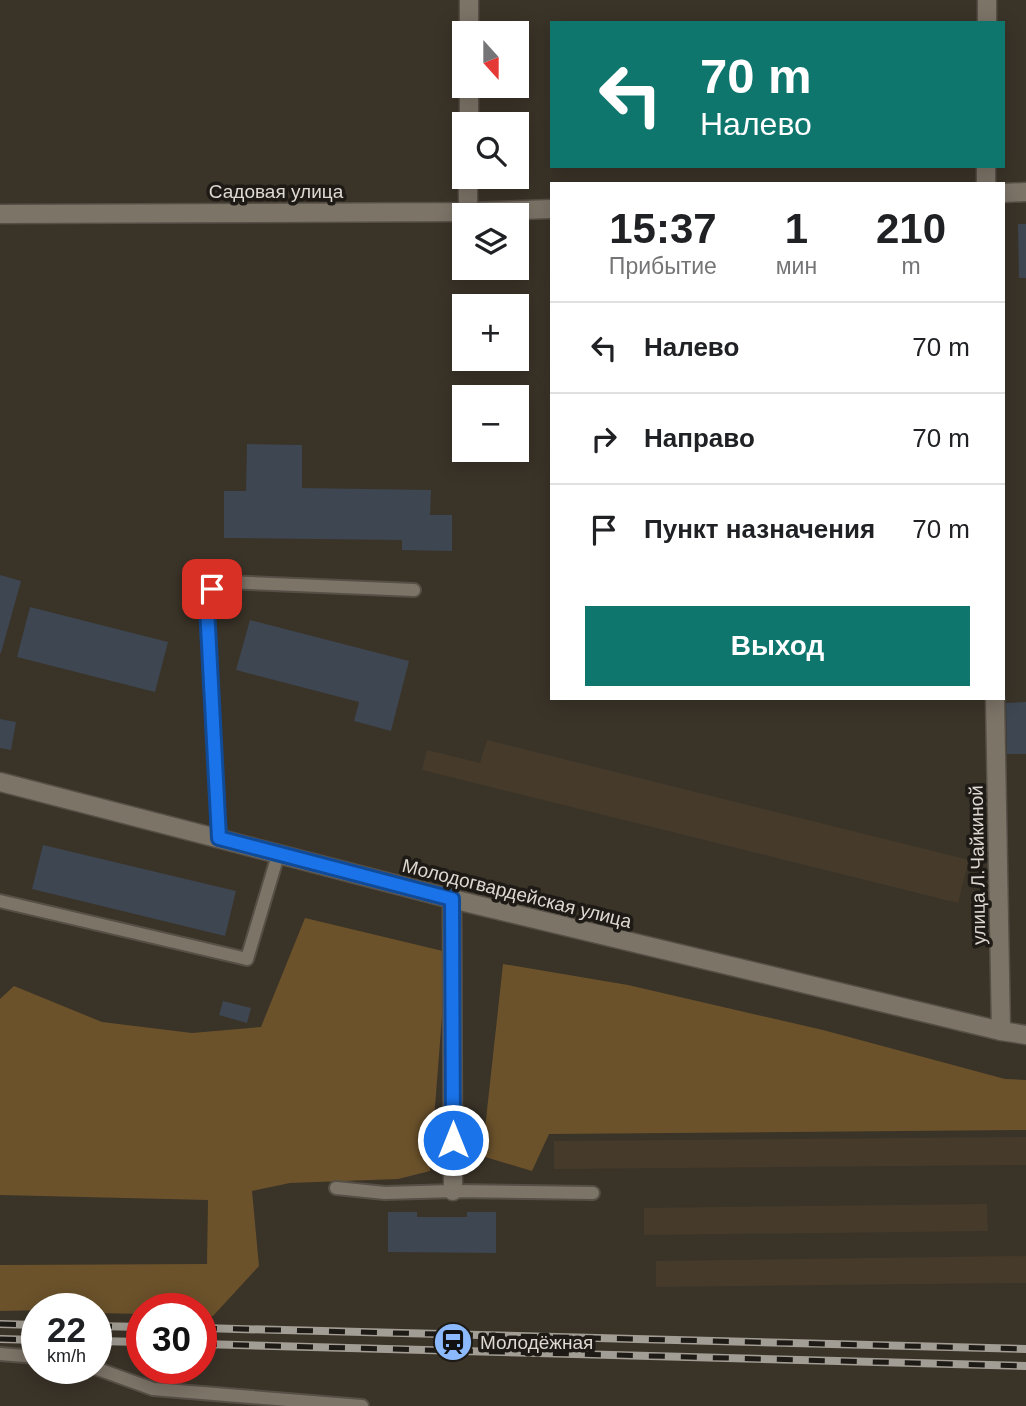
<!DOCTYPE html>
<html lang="ru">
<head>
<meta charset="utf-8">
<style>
  :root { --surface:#fff; --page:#f6f6f6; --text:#202124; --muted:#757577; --line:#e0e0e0; --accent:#0f766e }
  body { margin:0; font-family:Arial,sans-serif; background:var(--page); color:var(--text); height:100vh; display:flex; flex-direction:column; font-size:26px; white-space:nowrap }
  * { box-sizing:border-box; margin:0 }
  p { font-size:23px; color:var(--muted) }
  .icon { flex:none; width:38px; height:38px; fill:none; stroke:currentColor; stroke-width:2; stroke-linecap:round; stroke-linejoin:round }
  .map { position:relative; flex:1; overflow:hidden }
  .side { position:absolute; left:550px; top:182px; width:455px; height:518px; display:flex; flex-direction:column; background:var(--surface); border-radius:0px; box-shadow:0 4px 18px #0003 }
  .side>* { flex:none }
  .guide { position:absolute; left:550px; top:21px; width:455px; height:147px; border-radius:0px; box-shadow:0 4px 18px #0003; background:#0f766e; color:#fff; overflow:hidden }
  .needle { width:46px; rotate:159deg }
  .fabs { position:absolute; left:452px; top:21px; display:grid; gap:14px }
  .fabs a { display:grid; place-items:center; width:77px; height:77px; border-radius:0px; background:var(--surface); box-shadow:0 4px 18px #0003; font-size:35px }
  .speed { position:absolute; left:21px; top:1293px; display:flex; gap:14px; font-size:35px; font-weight:700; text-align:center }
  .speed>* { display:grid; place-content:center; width:91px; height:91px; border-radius:50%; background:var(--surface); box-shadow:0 4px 18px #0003; line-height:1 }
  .speed small { font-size:18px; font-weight:400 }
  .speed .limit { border:10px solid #d22; background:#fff; color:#111 }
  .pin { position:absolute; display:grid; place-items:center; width:60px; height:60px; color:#fff; margin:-30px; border-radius:14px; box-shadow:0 4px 10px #0006 }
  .me { position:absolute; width:77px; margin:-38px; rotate:0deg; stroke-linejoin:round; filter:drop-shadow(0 0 5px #0008) }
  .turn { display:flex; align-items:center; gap:24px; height:147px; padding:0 35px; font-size:32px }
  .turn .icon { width:91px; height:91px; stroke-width:2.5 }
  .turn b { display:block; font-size:49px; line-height:60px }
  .eta { display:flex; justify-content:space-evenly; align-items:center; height:119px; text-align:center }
  .eta b { font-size:42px; font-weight:700; line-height:49px }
  .cta { display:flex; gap:14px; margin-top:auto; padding:14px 35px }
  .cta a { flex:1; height:80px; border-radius:0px; background:var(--accent); color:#fff; font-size:28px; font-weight:700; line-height:80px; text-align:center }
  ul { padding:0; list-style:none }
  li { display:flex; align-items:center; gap:21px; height:91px; padding:0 35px; border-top:2px solid var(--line) }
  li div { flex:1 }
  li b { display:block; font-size:26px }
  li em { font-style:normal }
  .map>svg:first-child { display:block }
  .built { fill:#463b2a }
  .green { fill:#6b522b }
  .building { fill:#3e4651 }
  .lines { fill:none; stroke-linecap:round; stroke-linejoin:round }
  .service-casing { stroke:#564f46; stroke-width:16 }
  .minor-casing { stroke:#564f46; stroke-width:21 }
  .tertiary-casing { stroke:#564f46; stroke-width:21 }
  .service { stroke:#7d7468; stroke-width:12 }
  .minor { stroke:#7d7468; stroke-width:18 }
  .tertiary { stroke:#7d7468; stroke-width:18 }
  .rail-casing { stroke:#a39e95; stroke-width:8 }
  .rail { stroke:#1e1b16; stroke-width:5; stroke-dasharray:16; stroke-linecap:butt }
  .route-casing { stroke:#114b97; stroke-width:18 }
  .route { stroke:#1a73e8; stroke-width:12 }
  .labels { text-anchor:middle; stroke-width:7; stroke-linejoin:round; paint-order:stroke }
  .street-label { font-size:19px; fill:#ddd8d1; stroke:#1e1b16 }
  .poi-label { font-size:19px; fill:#ddd8d1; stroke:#1e1b16; text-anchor:start }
</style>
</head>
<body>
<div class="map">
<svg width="1026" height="1406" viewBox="0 0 1026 1406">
  <rect width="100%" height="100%" fill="#3a3328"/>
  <!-- built -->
  <g class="built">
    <polygon points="487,740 969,860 958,903 422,770 427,750 480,763"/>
    <polygon points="1026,1137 1026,1165 554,1169 554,1141"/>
    <polygon points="987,1204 988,1231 644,1235 644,1208"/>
    <polygon points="1026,1256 1026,1283 656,1287 656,1261"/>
  </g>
  <!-- green -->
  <g class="green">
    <polygon points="305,918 447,952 430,1171 398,1179 290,1183 252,1191 259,1266 213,1316 201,1315 201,1309 142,1309 142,1314 96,1313 96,1309 0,1311 0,1265 207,1264 208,1200 0,1195 0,999 14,986 102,1022 192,1033 261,1027"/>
    <polygon points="503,964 628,985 823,1030 1005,1079 1026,1080 1026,1130 549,1134 532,1171 482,1156"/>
  </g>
  <!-- building -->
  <g class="building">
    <polygon points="1018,224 1026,224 1026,278 1019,278"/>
    <polygon points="247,444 302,445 302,488 431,490 430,515 452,515 452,551 402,550 402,540 224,538 224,491 246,491"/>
    <polygon points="0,575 21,581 1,653 0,653"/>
    <polygon points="30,607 168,642 155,692 17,657"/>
    <polygon points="250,620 409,661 391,731 354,721 359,702 236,670"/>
    <polygon points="1026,702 1026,754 1007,754 1006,703"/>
    <polygon points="0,719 16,722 11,750 0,748"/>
    <polygon points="43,845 236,891 225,936 32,889"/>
    <polygon points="223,1001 251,1008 247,1023 219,1015"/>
    <polygon points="388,1212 417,1212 417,1217 467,1217 467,1212 496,1212 496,1253 388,1252"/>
  </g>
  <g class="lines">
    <!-- service casing -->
    <g class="service-casing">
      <g id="service">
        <polyline points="219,838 207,607 212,589 226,582 414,590"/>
        <polyline points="0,901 247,959 278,855"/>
        <polyline points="336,1188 385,1193 453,1191 593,1193"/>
        <polyline points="0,1354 37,1357"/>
        <polyline points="95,1368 153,1389 362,1406"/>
      </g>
    </g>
    <!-- minor casing -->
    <g class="minor-casing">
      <g id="minor">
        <polyline points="987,23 987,0"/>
        <polyline points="469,33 469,0"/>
        <polyline points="469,124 469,86"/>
        <polyline points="986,184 986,166"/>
        <polyline points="1003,193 1026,192"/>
        <polyline points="468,212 468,177"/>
        <polyline points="0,214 468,212 551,209"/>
        <polyline points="995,698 1001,1031"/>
        <polyline points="452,899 453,1191"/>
      </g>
    </g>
    <!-- tertiary casing -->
    <g class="tertiary-casing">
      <polyline id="tertiary" points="0,782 452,899 1001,1031 1026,1035"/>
    </g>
    <!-- service -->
    <use href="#service" class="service"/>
    <!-- minor -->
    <use href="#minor" class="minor"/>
    <!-- tertiary -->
    <use href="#tertiary" class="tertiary"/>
    <!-- rail casing -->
    <g class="rail-casing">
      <g id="rail">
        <polyline points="0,1324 37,1325"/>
        <polyline points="96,1326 142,1327"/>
        <polyline points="201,1328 1026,1349"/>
        <polyline points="0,1339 37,1340"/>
        <polyline points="96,1341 142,1342"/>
        <polyline points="201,1344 1026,1366"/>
      </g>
    </g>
    <!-- rail -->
    <use href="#rail" class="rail"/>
  </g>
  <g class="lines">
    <!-- route casing -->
    <g class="route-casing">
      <polyline id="route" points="212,589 207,607 219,838 452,899 453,1140"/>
    </g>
    <!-- route -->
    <use href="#route" class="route"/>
  </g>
  <!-- icons -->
  <defs>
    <g id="station-disc" transform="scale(2.0125)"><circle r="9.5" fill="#8bb9fc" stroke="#1e1b16"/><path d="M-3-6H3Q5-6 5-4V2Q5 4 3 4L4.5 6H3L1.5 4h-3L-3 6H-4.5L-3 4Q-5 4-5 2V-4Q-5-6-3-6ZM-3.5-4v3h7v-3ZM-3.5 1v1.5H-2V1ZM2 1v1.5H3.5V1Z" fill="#111"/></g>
  </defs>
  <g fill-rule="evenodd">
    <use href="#station-disc" x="453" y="1342"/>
  </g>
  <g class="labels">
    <!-- street labels -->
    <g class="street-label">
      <text x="276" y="198">Садовая улица</text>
      <text transform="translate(977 865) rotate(-91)" y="7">улица Л.Чайкиной</text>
      <text transform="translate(517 893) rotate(14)" y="7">Молодогвардейская улица</text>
    </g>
    <!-- poi labels -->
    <g class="poi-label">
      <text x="480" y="1349">Молодёжная</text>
    </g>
  </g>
</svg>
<div class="fabs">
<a><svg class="needle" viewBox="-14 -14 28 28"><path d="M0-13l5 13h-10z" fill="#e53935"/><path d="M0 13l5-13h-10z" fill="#757577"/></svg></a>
<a><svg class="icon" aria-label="search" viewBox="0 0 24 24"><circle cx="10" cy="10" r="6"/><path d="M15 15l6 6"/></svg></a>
<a><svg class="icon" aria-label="layers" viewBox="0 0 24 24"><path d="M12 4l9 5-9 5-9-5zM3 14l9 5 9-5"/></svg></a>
<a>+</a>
<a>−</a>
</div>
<div class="speed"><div>22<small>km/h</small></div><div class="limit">30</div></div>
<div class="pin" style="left:212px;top:589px;background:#d93025"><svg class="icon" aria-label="arrive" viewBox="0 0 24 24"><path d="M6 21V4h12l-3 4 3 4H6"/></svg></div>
<svg class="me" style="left:453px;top:1140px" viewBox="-20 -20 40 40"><circle r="17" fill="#1a73e8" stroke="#fff" stroke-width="3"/><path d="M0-11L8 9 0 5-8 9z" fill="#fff"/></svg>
<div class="guide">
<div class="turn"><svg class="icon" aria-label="left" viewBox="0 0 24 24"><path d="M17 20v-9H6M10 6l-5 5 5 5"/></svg><div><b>70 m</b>Налево</div></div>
</div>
<section class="side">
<div class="eta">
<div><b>15:37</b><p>Прибытие</p></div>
<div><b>1</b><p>мин</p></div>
<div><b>210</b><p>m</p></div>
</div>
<ul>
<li><svg class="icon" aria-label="left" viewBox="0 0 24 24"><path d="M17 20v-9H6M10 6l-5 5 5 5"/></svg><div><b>Налево</b></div><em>70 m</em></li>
<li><svg class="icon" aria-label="right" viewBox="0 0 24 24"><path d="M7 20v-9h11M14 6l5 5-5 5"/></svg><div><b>Направо</b></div><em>70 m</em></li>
<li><svg class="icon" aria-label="arrive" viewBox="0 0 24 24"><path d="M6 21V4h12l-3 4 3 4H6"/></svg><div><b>Пункт назначения</b></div><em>70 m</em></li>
</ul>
<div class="cta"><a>Выход</a></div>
</section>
</div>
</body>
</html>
